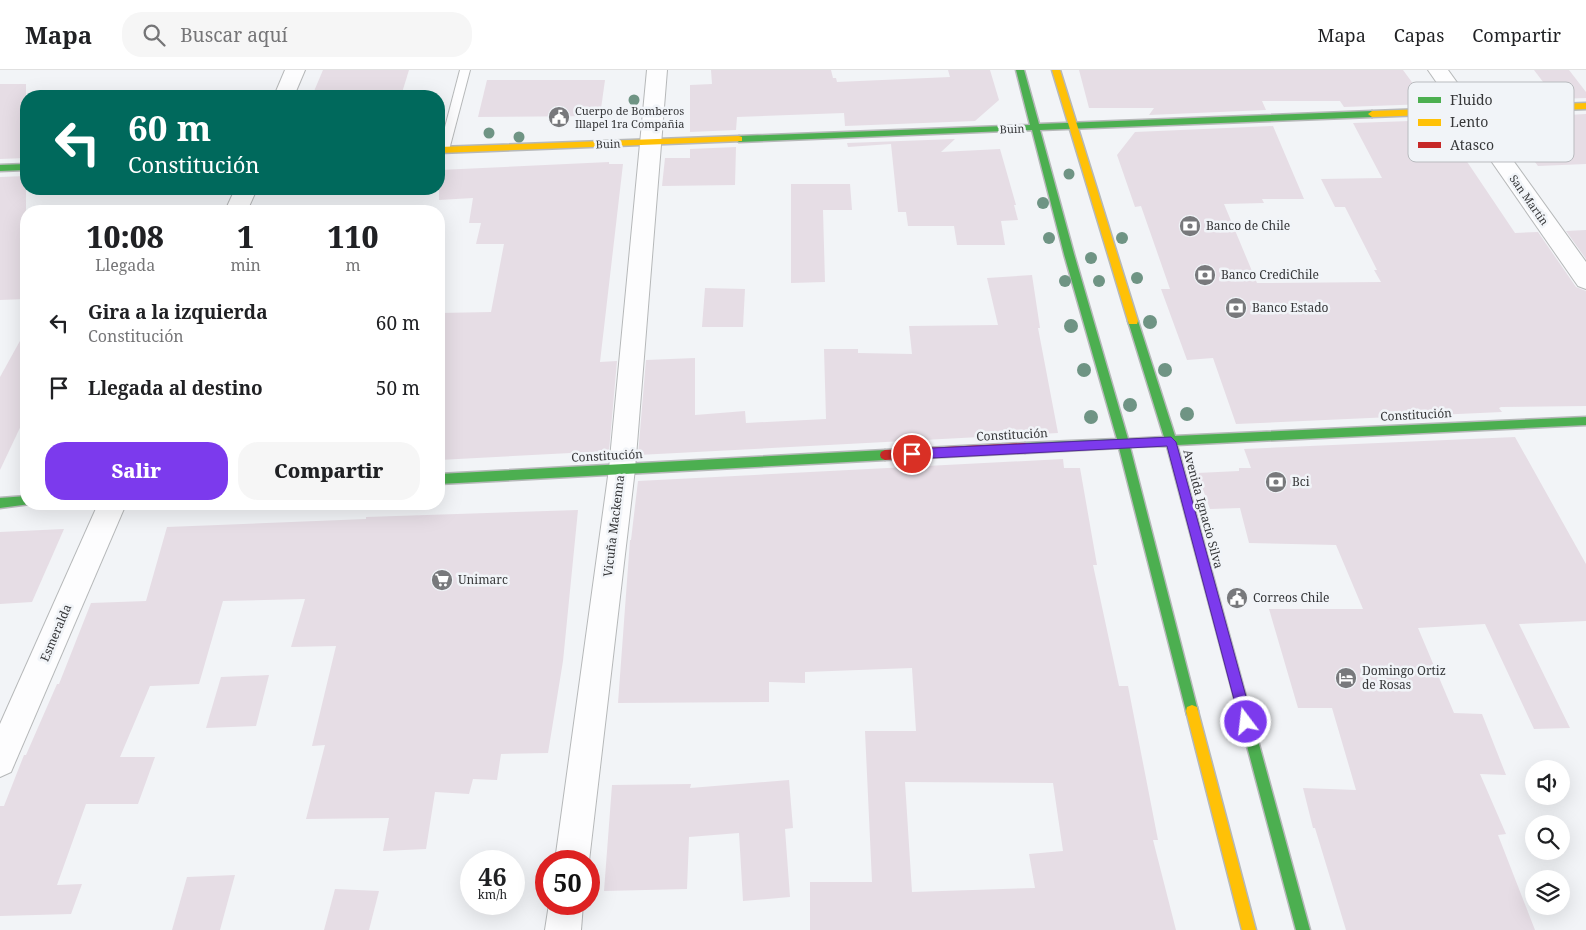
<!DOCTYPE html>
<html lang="es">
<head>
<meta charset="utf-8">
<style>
  :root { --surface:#fff; --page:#f6f6f6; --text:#202124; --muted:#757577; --line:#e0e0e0; --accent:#7c3aed }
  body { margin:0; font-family:"Noto Serif",serif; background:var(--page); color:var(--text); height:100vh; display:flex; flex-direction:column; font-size:19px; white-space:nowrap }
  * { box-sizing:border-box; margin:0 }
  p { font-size:16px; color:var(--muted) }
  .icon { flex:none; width:28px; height:28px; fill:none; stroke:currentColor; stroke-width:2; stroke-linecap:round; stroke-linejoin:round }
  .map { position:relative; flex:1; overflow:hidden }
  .sheet { position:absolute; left:20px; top:135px; width:425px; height:305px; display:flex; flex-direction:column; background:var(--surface); border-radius:20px; box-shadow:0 5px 20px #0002 }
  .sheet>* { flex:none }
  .banner { position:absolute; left:20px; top:20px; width:425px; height:105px; border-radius:20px; box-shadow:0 5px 20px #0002; background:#00695c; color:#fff; overflow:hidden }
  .tools { position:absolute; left:1525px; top:690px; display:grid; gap:10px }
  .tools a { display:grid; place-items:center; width:45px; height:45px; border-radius:50%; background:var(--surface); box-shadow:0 5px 20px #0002; font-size:25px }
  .speed { position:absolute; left:460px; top:780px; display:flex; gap:10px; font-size:25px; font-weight:700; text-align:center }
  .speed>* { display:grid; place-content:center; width:65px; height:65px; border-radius:50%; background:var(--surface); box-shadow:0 5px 20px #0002; line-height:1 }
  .speed small { font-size:12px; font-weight:400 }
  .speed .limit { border:8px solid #d22; background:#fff; color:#111 }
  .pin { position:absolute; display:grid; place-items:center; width:42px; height:42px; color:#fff; margin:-21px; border:2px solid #fff; border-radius:50%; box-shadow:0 1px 5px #0007 }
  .me { position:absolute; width:55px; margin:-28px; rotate:345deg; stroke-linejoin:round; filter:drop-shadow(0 0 4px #0008) }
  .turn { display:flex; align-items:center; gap:18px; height:105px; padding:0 25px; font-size:22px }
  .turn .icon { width:65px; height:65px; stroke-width:2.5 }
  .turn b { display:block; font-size:35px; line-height:42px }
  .eta { display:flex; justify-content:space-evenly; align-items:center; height:85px; text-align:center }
  .eta b { font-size:30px; font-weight:800; line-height:35px }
  .button { display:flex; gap:10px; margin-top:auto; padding:10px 25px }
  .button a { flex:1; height:58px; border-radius:20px; background:var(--accent); color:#fff; font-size:20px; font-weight:800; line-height:58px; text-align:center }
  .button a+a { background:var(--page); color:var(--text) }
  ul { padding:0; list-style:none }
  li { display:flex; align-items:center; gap:15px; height:65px; padding:0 25px }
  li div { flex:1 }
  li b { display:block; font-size:19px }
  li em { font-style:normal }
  header { display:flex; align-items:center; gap:30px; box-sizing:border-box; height:70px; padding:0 25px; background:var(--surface); border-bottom:1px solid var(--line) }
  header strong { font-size:24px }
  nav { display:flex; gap:28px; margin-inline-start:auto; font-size:18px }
  .search { width:350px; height:45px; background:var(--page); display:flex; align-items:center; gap:12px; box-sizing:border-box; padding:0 18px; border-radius:20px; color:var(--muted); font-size:19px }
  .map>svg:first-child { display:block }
  .building { fill:#e6dde5; fill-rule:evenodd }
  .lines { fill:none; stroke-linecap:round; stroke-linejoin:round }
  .lane-casing { stroke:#b6b8b9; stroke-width:2 }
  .street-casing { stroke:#b6b8b9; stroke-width:2 }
  .fast-casing { stroke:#b6b8b9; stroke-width:3 }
  .slow-casing { stroke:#b6b8b9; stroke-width:3 }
  .jam-casing { stroke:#b6b8b9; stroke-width:3 }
  .lane { fill:#fdfdfe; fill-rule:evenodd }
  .street { fill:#fdfdfe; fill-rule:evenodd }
  .fast { fill:#4caf50; fill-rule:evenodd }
  .slow { fill:#ffc107; fill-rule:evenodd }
  .jam { fill:#c62828; fill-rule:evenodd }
  .tree { fill:#6f9484 }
  .route { fill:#7c3aed; stroke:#51269a }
  .labels { text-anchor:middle; stroke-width:5; stroke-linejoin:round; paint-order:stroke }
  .far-poi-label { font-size:11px; fill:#363739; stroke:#f1f4f8; text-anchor:start }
  .far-street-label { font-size:11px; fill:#363739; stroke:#f1f4f8 }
  .poi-label { font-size:12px; fill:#363739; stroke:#f1f4f8; text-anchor:start }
  .street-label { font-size:12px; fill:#363739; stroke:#f1f4f8 }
  .key { fill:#f1f4f8; stroke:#b9bbbf; stroke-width:1 }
  .key-label { font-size:14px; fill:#363739 }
</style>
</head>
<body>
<header>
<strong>Mapa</strong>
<div class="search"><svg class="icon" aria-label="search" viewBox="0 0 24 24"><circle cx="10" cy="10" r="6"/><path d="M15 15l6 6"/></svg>Buscar aquí</div>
<nav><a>Mapa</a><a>Capas</a><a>Compartir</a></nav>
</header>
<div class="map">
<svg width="1586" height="860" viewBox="0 0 1586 860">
  <rect width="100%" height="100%" fill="#f2f4f7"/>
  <!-- building -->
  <g class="building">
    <polygon points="323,0 409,0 401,26 312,26"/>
    <polygon points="711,0 831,0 833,8 836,8 837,12 950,7 948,0 990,0 999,30 975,51 845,56 844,43 737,47 736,60 690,62 690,15 712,14"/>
    <polygon points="1079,0 1403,0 1428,34 1344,37 1340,31 1262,31 1266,40 1149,45 1154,38 1089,38"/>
    <polygon points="1534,0 1569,0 1586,22 1586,28 1556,29"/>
    <polygon points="487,10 605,10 600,46 478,47"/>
    <polygon points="0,14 26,14 26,88 0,89"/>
    <polygon points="1586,44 1586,94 1538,96 1506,54 1572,51 1567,45"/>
    <polygon points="1439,50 1515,163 1538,162 1576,217 1586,221 1586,336 1501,337 1499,338 1502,342 1236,354 1213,288 1187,290 1161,219 1170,219 1141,136 1135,137 1117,85 1135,62 1273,56 1304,129 1262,129 1264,133 1224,134 1257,213 1381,212 1374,200 1377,200 1345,137 1335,137 1321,109 1382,108 1353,53"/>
    <polygon points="955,69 941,82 1000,79 1016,135 1014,135 1018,150 1001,151 1005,175 957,175 954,156 908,156 906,142 898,142 891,74 848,77 847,73"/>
    <polygon points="736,77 735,115 662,116 665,88 690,88 690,79"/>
    <polygon points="609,92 609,94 623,94 600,292 617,291 609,381 439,390 439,243 491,242 504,174 476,174 481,153 469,153 473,128 439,130 439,100"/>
    <polygon points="26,106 26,229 0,230 0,107"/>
    <polygon points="791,114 850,114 852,140 823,140 825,212 791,213"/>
    <polygon points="1586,160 1586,189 1566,161"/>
    <polygon points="1032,205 1040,258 1038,258 1058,363 638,385 646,290 695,288 695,345 745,341 746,353 826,349 824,279 858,279 858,283 912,284 909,256 998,255 987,208"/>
    <polygon points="705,218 745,219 743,257 702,257"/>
    <polygon points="26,260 26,345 0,400 0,307"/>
    <polygon points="1515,367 1586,494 1586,551 1519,554 1570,658 1534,659 1485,554 1418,558 1454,643 1482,644 1506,705 1480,704 1506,764 1498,765 1535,860 1346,860 1315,758 1313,758 1303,718 1356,720 1332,638 1298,638 1269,539 1363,539 1336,475 1249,473 1240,438 1210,439 1197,403 1239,401 1239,398 1251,398 1244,379"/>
    <path d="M1063 389 1064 398H1080L1097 495H1093L1119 616H1128L1158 770H1153L1176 860H810V812H872L865 661H916L912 598 805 602V613L769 612V632L618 633 630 470H631L638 411ZM905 712 1053 713 1063 781 1029 784 1035 818 912 822Z"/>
    <polygon points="578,440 563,591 548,683 501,684 497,710 473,709 469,724 435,722 426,779 383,781 389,748 306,749 325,675 312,676 336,576 291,577 305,529 223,531 199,614 150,616 120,687 155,687 138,734 86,734 57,815 82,814 71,844 0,846 0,736 4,736 24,685 26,685 57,614 59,614 91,533 146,531 167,457 366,449 366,447"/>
    <polygon points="64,459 32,532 0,534 0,462"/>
    <polygon points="269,605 256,656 206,658 221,607"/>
    <polygon points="789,710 793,758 785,759 790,827 743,831 739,763 689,767 687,819 604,821 612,715 691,714 690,718"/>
    <polygon points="235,805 220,860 172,860 187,807"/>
    <polygon points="335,819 379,821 369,860 324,860"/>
  </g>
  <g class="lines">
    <!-- lane casing -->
    <g class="lane-casing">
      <polygon id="lane" points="460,0 470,0 449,80 444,83 439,80"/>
    </g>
    <!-- street casing -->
    <g class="street-casing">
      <g id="street">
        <polygon points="285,0 305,0 294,26 274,26"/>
        <polygon points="647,0 667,0 635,399 589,791 555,791 609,399"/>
        <polygon points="1428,0 1448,0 1586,192 1586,219 1578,216"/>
        <polygon points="235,119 257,119 247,141 225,141"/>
        <polygon points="98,434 126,434 11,702 0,707 0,654"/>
        <polygon points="549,834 583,834 581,860 545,860"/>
      </g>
    </g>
    <!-- fast casing -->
    <g class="fast-casing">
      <g id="fast">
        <polygon points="1016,0 1024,0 1039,54 1372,41 1376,44 1372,47 1040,60 1074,184 1128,369 1164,367 1128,251 1133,247 1138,251 1175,366 1586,347 1586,355 1177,375 1310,860 1296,860 1167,376 1130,377 1198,641 1197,645 1192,647 1187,645 1186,641 1119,378 1025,383 1021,381 1020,378 1021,375 1025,373 1117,369 1064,184 1032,60 739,72 735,69 739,66 1030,55"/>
        <polygon points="26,94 26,100 0,101 0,95"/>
        <polygon points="885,380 889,382 890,385 889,388 885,390 439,414 439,404"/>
        <polygon points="26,426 26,434 30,434 0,438 0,428"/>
      </g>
    </g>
    <!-- slow casing -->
    <g class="slow-casing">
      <g id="slow">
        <polygon points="1052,0 1060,0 1138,251 1137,254 1129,254 1128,251"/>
        <polygon points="1586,33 1586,39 1372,47 1368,44 1372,41"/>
        <polygon points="739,66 742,67 742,71 439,83 439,77"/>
        <polygon points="1192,635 1197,637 1198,641 1256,860 1242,860 1186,641 1187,637"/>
      </g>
    </g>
    <!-- jam casing -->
    <g class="jam-casing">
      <polygon id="jam" points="1025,373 1029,375 1030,378 1029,381 1025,383 885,390 881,388 880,385 881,382 885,380"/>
    </g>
    <!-- lane -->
    <use href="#lane" class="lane"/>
    <!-- street -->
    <use href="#street" class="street"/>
    <!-- fast -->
    <use href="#fast" class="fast"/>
    <!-- slow -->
    <use href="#slow" class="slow"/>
    <!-- jam -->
    <use href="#jam" class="jam"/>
  </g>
  <!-- trees -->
  <g class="tree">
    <circle cx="634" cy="30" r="5.5"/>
    <circle cx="489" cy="63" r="5.5"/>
    <circle cx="519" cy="67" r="5.5"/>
    <circle cx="1069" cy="104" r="5.5"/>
    <circle cx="1043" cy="133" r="6"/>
    <circle cx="1049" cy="168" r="6"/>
    <circle cx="1122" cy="168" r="6"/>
    <circle cx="1091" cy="188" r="6"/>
    <circle cx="1137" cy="208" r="6"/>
    <circle cx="1065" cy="211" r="6"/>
    <circle cx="1099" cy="211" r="6"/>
    <circle cx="1150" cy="252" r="7"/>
    <circle cx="1071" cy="256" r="7"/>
    <circle cx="1084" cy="300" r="7"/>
    <circle cx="1165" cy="300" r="7"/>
    <circle cx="1130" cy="335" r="7"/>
    <circle cx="1187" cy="344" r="7"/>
    <circle cx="1091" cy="347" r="7"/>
  </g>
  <!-- route -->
  <polygon class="route" points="1171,367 1176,372 1253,652 1251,656 1246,658 1242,656 1240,652 1167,376 912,389 906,384 912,379"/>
  <!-- icons -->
  <defs>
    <g id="civic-disc" transform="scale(1.125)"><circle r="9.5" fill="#78797c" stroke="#f1f4f8"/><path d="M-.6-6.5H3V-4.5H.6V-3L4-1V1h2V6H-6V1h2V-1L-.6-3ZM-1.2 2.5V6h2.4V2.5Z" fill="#fff"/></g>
    <g id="bank-disc" transform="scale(1.125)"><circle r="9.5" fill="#78797c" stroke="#f1f4f8"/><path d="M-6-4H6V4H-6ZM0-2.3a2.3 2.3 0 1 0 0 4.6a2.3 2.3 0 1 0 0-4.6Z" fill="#fff"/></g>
    <g id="supermarket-disc" transform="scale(1.125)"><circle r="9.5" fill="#78797c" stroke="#f1f4f8"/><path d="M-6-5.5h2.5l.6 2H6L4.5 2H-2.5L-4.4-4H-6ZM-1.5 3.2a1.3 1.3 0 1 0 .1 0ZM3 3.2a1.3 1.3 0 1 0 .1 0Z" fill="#fff"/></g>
    <g id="hotel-disc" transform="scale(1.125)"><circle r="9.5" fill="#78797c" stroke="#f1f4f8"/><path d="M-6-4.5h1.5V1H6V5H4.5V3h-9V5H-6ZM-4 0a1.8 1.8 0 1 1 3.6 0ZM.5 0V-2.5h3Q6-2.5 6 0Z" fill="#fff"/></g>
  </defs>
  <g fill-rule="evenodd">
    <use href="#civic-disc" x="559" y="47"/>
    <use href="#bank-disc" x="1190" y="156"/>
    <use href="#bank-disc" x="1205" y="205"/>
    <use href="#bank-disc" x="1236" y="238"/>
    <use href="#bank-disc" x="1276" y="412"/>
    <use href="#supermarket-disc" x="442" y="510"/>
    <use href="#civic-disc" x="1237" y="528"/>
    <use href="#hotel-disc" x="1346" y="608"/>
  </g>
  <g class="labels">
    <!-- far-poi labels -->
    <g class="far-poi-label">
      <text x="575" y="45">Cuerpo de Bomberos<tspan x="575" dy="13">Illapel 1ra Compañia</tspan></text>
    </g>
    <!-- far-street labels -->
    <g class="far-street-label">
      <text transform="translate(1012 59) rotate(-2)" y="4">Buin</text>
      <text transform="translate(608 74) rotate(-2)" y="4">Buin</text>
      <text transform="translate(1529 130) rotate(55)" y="4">San Martín</text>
    </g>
    <!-- poi labels -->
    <g class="poi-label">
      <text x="1206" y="160">Banco de Chile</text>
      <text x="1221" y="209">Banco CrediChile</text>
      <text x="1252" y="242">Banco Estado</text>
      <text x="1292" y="416">Bci</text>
      <text x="458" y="514">Unimarc</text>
      <text x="1253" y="532">Correos Chile</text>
      <text x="1362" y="605">Domingo Ortiz<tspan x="1362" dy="14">de Rosas</tspan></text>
    </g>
    <!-- street labels -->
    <g class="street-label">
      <text transform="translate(1416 345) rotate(-3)" y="4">Constitución</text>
      <text transform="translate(1012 365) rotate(-3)" y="4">Constitución</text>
      <text transform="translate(607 386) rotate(-3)" y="4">Constitución</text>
      <text transform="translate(1203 439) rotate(75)" y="4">Avenida Ignacio Silva</text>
      <text transform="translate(614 456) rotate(-83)" y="4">Vicuña Mackenna</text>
      <text transform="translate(56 563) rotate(-67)" y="4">Esmeralda</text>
    </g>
  </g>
  <!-- legend -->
  <rect x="1408" y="12" width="166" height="80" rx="8" class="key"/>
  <rect x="1418" y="27" width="23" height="6" fill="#4caf50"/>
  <rect x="1418" y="49" width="23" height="7" fill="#ffc107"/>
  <rect x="1418" y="72" width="23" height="6" fill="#c62828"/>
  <g class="key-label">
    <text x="1450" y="35">Fluido</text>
    <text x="1450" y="57">Lento</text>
    <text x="1450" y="80">Atasco</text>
  </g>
</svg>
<div class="tools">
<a><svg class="icon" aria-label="sound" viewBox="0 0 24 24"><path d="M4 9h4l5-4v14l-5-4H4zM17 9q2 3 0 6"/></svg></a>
<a><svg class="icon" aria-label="search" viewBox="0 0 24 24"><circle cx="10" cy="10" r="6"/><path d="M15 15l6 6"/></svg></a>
<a><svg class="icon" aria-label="layers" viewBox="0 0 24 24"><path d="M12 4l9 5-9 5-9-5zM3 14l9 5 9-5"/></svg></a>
</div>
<div class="speed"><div>46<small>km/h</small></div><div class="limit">50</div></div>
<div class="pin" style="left:912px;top:384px;background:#d93025"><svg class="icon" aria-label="arrive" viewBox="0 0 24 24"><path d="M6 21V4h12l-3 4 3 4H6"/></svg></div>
<svg class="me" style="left:1246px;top:652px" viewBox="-20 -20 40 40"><circle r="17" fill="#7c3aed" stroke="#fff" stroke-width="3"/><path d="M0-11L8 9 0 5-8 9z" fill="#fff"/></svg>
<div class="banner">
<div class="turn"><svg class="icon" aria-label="left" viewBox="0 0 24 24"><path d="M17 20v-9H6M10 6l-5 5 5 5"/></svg><div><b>60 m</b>Constitución</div></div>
</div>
<section class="sheet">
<div class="eta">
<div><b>10:08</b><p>Llegada</p></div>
<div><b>1</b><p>min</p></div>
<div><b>110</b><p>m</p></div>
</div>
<ul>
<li><svg class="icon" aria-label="left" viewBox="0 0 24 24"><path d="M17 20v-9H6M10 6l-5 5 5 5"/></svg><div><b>Gira a la izquierda</b><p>Constitución</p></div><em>60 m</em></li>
<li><svg class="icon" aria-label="arrive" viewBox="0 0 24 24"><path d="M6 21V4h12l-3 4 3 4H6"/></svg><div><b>Llegada al destino</b></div><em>50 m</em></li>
</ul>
<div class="button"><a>Salir</a><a>Compartir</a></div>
</section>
</div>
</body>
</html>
